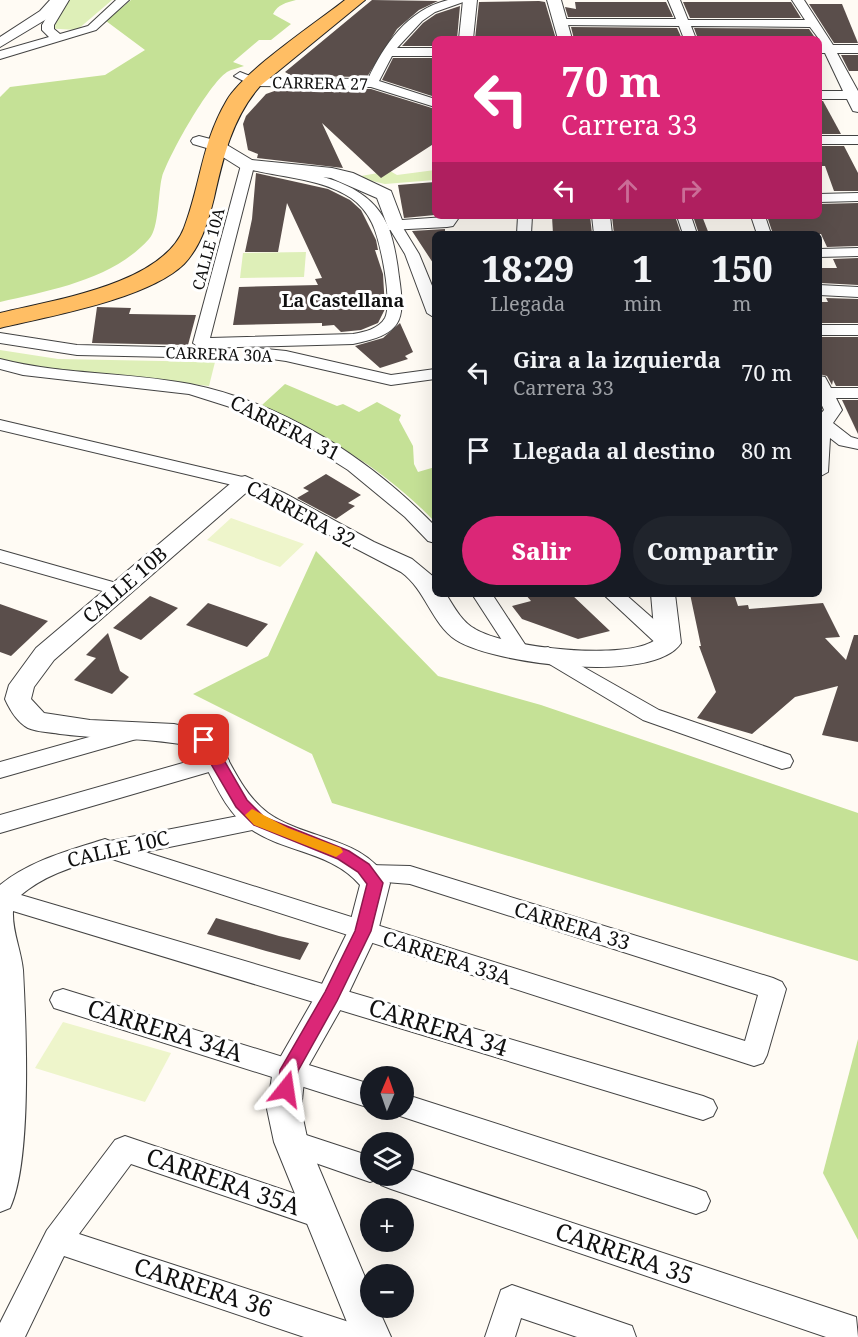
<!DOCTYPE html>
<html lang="es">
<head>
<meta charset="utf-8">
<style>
  :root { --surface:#171b24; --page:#20242c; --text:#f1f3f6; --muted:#9ea1a6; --accent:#db2777 }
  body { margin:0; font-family:"Noto Serif",serif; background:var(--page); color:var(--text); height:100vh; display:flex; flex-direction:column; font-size:22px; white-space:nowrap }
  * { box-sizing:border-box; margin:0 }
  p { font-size:20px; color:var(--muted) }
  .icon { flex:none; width:33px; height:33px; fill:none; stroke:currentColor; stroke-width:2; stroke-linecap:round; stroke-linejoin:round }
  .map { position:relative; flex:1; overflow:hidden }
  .panel { position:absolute; left:432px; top:231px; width:390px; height:366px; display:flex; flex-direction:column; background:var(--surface); border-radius:9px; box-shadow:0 6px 24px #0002 }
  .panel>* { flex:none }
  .guide { position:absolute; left:432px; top:36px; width:390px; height:183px; border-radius:9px; box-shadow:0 6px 24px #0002; background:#db2777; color:#fff; overflow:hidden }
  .needle { width:39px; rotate:2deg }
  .tools { position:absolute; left:360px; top:1066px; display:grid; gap:12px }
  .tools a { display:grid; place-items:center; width:54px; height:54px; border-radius:50%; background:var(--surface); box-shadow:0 6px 24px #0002; font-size:30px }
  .pin { position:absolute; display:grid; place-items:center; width:51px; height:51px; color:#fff; margin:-26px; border-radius:12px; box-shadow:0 3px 9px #0006 }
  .me { position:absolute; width:66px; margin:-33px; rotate:15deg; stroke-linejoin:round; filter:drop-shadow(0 0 4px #0008) }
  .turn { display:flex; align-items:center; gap:21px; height:126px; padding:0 30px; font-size:27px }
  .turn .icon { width:78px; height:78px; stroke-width:2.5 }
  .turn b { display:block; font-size:42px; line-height:51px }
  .lanes { display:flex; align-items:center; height:57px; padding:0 30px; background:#0003; justify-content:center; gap:30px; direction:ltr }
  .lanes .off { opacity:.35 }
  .eta { display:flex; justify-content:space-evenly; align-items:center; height:102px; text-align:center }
  .eta b { font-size:36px; font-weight:800; line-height:42px }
  .cta { display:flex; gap:12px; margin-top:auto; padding:12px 30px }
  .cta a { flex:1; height:69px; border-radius:36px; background:var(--accent); color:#fff; font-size:24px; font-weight:800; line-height:69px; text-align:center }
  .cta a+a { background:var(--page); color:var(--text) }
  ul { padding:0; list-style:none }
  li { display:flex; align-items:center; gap:18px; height:78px; padding:0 30px }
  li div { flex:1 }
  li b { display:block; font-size:22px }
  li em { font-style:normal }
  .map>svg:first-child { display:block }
  .green { fill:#deefb8 }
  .forest { fill:#c5e196 }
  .pitch { fill:#eef5cb }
  .building { fill:#5a4e4b }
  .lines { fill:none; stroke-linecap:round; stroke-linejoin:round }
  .minor-casing { stroke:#434343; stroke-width:2 }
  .tertiary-casing { stroke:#434343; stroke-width:2 }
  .primary-casing { stroke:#212121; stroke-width:2 }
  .minor { fill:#fff; fill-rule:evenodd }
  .tertiary { fill:#fff; fill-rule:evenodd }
  .primary { fill:#ffbe64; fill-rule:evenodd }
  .route { fill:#db2777; stroke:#8e194d; stroke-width:1.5 }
  .slow { fill:#f59e0b }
  .labels { text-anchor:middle; stroke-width:6; stroke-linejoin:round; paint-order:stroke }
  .far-street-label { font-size:16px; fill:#101010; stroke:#fff }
  .far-neighbourhood-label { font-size:18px; font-weight:bold; fill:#101010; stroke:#fff }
  .street-label { font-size:20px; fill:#101010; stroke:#fff }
  .near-street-label { font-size:24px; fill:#101010; stroke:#fff }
</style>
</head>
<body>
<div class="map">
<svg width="858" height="1337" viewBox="0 0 858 1337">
  <rect width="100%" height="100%" fill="#fffbf4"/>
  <!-- green -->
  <g class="green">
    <polygon points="60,0 112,0 77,30 43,28"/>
    <polygon points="435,170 435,180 385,184 355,177 390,171 397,175"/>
    <polygon points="306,252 304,277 240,278 243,253"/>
    <polygon points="0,350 58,359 215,362 209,386 22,367 0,359"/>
  </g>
  <!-- forest -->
  <g class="forest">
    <path d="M131 0H296C286 3 278 4 273 14L291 24 271 40H259L233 62 244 66C239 68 232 69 227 72 208 85 169 155 162 177 158 192 159 229 149 239 112 280 51 290 0 302V97L10 87 105 75 145 50 106 21Z"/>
    <path d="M285 384 337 406 343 404 359 412 377 402 401 415 399 420 413 446 414 464 418 472 435 467V522C386 470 326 436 262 405Z"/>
    <polygon points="316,551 438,676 541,705 858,813 858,961 332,803 312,754 193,694 268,656"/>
    <polygon points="858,1039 858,1240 823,1173"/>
  </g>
  <!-- pitch -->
  <g class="pitch">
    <polygon points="231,518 304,544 280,567 207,540"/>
    <polygon points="63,1022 171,1053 145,1102 35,1068"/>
  </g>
  <!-- building -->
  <g class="building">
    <polygon points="372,0 438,1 419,10 397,29 367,77 292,76 285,72"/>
    <polygon points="539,1 545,2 556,39 475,39 479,2"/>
    <polygon points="575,2 666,2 673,17 568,17 565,7 576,9"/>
    <polygon points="683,2 791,2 801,18 690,18"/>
    <polygon points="809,4 842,4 858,43 834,43"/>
    <polygon points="460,6 457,39 435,39 435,46 402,46 423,23 436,14"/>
    <polygon points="571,27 677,28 682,39 574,39"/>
    <polygon points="694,28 809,29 816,39 698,39"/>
    <polygon points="841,55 858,55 858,71 849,71"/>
    <polygon points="393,58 435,58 435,97 382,80"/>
    <polygon points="283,88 371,89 435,109 435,143 381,178 322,123 343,168 257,158 258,154 248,150 243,124 246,116 266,94"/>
    <polygon points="819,101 823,101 841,134 819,134"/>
    <polygon points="819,146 844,146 858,173 858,191 834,191 825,166 819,166"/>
    <polygon points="256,173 328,189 350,200 361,210 376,240 378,250 375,250 383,274 385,309 378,323 361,330 341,332 334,325 322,326 322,323 233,325 239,287 318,285 315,279 322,278 287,203 278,252 245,252 252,219"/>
    <polygon points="435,182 435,215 404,218 398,185"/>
    <polygon points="858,203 858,246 827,247 821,234 773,234 767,216 819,216 819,204"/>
    <polygon points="552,216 590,216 592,234 553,234"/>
    <polygon points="612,216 675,216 681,234 614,234"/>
    <polygon points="693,216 702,216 709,234 699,234"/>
    <polygon points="445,229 445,234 435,234 435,266 412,231"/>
    <polygon points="858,258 858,285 821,283 819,268 837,268 833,259"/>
    <polygon points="826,298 858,299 858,323 819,323 819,302 828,302"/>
    <polygon points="97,307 131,308 129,314 196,315 188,345 92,343"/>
    <polygon points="400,323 413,352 405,356 408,359 380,368 355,346 383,338"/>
    <polygon points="819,337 858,337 858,386 836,386 833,380 832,385 827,376 819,374"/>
    <polygon points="842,400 858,400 858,434"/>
    <polygon points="326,474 361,495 348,503 355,506 336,519 297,498 309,491 303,488"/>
    <polygon points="525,594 571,594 610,631 578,639 522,619 512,606 531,601"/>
    <polygon points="690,594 734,594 738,606 748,605 749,609 823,603 840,637 825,638 846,660 854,635 858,635 858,742 822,735 838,686 795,697 752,734 697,718 716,692 699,646 701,646"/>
    <polygon points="150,596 178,608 141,640 113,628"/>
    <polygon points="208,603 268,624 247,647 186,625"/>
    <polygon points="0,604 48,621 11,656 0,652"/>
    <polygon points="108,633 120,671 129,677 112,694 74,680 96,658 86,655"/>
    <polygon points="216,918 279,936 309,943 300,960 266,951 207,934"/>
  </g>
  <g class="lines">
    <!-- minor casing -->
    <g class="minor-casing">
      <g id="minor">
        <polygon points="57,0 69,0 54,25 54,29 60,34 88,26 116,0 129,0 96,30 0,59 0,51 49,37 42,30 42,25"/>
        <path d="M448 0H469L435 12 422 21 397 48H435V56H392L379 81 435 99V107L371 87 253 86 234 76 240 72 255 78 368 79C384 45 407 10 448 0Z"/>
        <polygon points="668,0 680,0 688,20 805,20 792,0 804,0 833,45 858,45 858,53 837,53 858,91 858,112 853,111 847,99 819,99 819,91 843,91 825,53 819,53 819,39 810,27 691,26 696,39 684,39 679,26 561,25 555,22 561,19 676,19"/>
        <rect x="819" y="136" width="39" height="8"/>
        <path d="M248 161C296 173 365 173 388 226L395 222 400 223 419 254 435 293V318L427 313 405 254 388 226C394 242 397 260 399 277 406 323 401 334 353 344L204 348 225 350 227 353 225 356 219 358 77 355 0 343V333L77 345 200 348 193 343 241 165ZM253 170C285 178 323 179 351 198 360 204 367 213 372 223 380 239 393 301 385 318 379 329 364 332 353 334L210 338Z"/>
        <polygon points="858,193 858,201 819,202 819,194"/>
        <polygon points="518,216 532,216 531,234 517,234"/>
        <polygon points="677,216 691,216 697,234 683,234"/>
        <polygon points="751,216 765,216 771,234 757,234"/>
        <polygon points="858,248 858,256 819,257 819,249"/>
        <polygon points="819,285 858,287 858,297 819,295"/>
        <rect x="819" y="325" width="39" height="10"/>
        <polygon points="256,348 286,351 391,375 435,369 435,379 391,385 286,361 250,356 248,353 250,350"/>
        <path d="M0 359C63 375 127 372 190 384 284 403 369 458 435 526V543L428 541 405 517 348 470 283 429 249 413 189 394 23 375 0 369Z"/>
        <polygon points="819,376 825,377 831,388 858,388 858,398 836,398 842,410 833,423 851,437 858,439 858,449 839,445 830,438 828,472 819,477 819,416 824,410 819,399"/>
        <polygon points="0,420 251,479 254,483 245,488 0,430"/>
        <polygon points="0,550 127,586 130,590 127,594 120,596 0,562"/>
        <polygon points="472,594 492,594 528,649 525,654 511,654"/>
        <polygon points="603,594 625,594 675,638 678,643 675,648 661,648"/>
        <polygon points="548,647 659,710 790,755 793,761 790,767 782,769 643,720 541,659 538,654 541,649"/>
        <polygon points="139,723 147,726 150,731 147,736 0,778 0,762"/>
        <polygon points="218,753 226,755 229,761 226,767 0,833 0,815"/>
        <path d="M259 812 267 815 271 821 267 827 145 852 745 1041 758 995 410 884 361 880 357 874 361 868 369 865 410 866 773 978 782 982 786 989 767 1055 763 1063 754 1066 109 858C78 864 46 874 21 895L703 1096 713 1100 717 1108 713 1116 703 1120 13 911C12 932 21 949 23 970 26 1025 32 1161 10 1208L0 1212V885C31 860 68 851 105 839L110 841Z"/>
        <polygon points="63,989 370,1084 370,1108 54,1008 50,1000 54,992"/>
        <polygon points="404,1094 696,1188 706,1192 710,1201 706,1210 696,1214 394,1114 392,1110 404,1110"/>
        <polygon points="291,1130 370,1156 370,1176 404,1176 404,1167 856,1317 858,1337 826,1337 391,1189 381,1185 378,1179 370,1182 281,1151 277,1142 281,1133"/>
        <polygon points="125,1136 322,1203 332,1207 337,1216 332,1225 322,1229 131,1164 79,1234 349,1322 360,1326 364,1337 304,1337 64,1256 25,1337 0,1337 0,1323 47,1230 115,1140"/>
        <polygon points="512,1285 632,1326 636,1337 577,1337 521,1318 515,1337 485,1337 501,1290"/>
      </g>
    </g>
    <!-- tertiary casing -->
    <g class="tertiary-casing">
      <g id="tertiary">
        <polygon points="50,0 65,0 50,17 0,47 0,37 40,11"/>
        <polygon points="463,0 477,0 473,39 459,39"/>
        <polygon points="547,0 561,0 572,39 558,39"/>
        <polygon points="199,136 222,142 252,160 332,168 353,173 391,191 402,220 460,216 453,226 447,227 389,230 377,198 331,178 242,169 210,149 193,144 191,141 193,138"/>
        <polygon points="592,216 610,216 612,234 594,234"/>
        <path d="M245 476 284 493 374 542 412 559 435 578V594H446C454 607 462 622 475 629 507 648 626 661 655 640L651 594H675L681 643C654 685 493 664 456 640 431 623 426 590 401 572L247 492 54 660 34 687 31 699 44 713 90 720 174 724 213 733C230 760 242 794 268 813 308 841 364 836 390 883L378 931 343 1005 305 1072 301 1109 308 1142 370 1289V1308H378L391 1337H353L274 1142 267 1109 273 1070 320 988 348 931 360 885C331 851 284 853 249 828 222 809 212 774 195 747 151 737 105 740 60 734 50 732 37 732 28 728 17 722 10 710 5 699L9 685 36 648 237 478Z"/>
      </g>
    </g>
    <!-- primary casing -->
    <g class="primary-casing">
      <path id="primary" d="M345 0H365L260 86C232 118 223 158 214 198 208 222 201 246 184 264 148 299 50 316 0 328V313C52 300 162 285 184 228 201 184 201 144 227 100 245 70 316 23 345 0Z"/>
    </g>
    <!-- minor -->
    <use href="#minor" class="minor"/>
    <!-- tertiary -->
    <use href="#tertiary" class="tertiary"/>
    <!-- primary -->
    <use href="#primary" class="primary"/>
  </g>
  <!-- route -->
  <polygon class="route" points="204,735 210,736 247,800 264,817 349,851 369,864 383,883 371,931 337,1001 298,1071 293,1095 286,1097 280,1095 278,1089 280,1070 325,992 355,931 367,884 358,872 338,859 254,825 236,807 197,740"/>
  <!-- slow -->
  <polygon class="slow" points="252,809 288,828 341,848 343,852 336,857 254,825 245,815"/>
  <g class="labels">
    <!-- far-street labels -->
    <g class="far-street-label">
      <text transform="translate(320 83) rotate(1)" y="6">CARRERA 27</text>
      <text transform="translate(208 249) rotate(-75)" y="6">CALLE 10A</text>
      <text transform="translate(219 354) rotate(2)" y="6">CARRERA 30A</text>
    </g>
    <!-- far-neighbourhood labels -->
    <g class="far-neighbourhood-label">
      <text x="343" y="307">La Castellana</text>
    </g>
    <!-- street labels -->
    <g class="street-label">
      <text transform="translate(285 428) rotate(27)" y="7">CARRERA 31</text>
      <text transform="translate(301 514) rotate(28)" y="7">CARRERA 32</text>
      <text transform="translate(125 585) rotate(-41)" y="7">CALLE 10B</text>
      <text transform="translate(118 849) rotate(-13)" y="7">CALLE 10C</text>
      <text transform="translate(572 926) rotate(17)" y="7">CARRERA 33</text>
      <text transform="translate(447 958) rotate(18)" y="7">CARRERA 33A</text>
    </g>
    <!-- near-street labels -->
    <g class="near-street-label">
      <text transform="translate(438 1028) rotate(17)" y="8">CARRERA 34</text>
      <text transform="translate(165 1031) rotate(17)" y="8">CARRERA 34A</text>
      <text transform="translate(223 1182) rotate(19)" y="8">CARRERA 35A</text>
      <text transform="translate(624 1254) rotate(19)" y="8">CARRERA 35</text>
      <text transform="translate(203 1288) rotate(18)" y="8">CARRERA 36</text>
    </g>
  </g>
</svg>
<div class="tools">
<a><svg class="needle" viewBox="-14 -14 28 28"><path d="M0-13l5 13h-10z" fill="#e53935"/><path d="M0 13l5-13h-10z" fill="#9ea1a6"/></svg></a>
<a><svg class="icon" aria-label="layers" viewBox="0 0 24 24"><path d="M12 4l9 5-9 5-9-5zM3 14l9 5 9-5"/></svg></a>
<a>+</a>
<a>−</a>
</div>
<div class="pin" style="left:204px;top:740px;background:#d93025"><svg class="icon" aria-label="arrive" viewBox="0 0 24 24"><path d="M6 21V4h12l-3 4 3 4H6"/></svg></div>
<svg class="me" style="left:286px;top:1089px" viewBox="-20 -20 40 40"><path d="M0-17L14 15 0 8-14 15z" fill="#db2777" stroke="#fff" stroke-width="4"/></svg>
<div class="guide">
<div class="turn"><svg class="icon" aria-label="left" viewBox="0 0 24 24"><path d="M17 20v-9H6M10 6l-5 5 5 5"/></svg><div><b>70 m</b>Carrera 33</div></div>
<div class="lanes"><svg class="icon" aria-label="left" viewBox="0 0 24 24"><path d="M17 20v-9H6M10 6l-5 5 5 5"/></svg><svg class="icon off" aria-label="ahead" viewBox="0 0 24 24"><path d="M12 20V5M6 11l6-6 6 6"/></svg><svg class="icon off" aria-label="right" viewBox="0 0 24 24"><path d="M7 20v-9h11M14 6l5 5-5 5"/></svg></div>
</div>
<section class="panel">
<div class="eta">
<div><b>18:29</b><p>Llegada</p></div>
<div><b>1</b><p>min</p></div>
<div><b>150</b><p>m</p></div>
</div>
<ul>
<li><svg class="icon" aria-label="left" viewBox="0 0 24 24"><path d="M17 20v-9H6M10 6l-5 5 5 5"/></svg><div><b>Gira a la izquierda</b><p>Carrera 33</p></div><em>70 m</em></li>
<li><svg class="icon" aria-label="arrive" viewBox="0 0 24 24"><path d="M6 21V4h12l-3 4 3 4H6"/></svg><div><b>Llegada al destino</b></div><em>80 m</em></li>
</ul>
<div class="cta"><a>Salir</a><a>Compartir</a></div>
</section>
</div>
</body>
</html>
